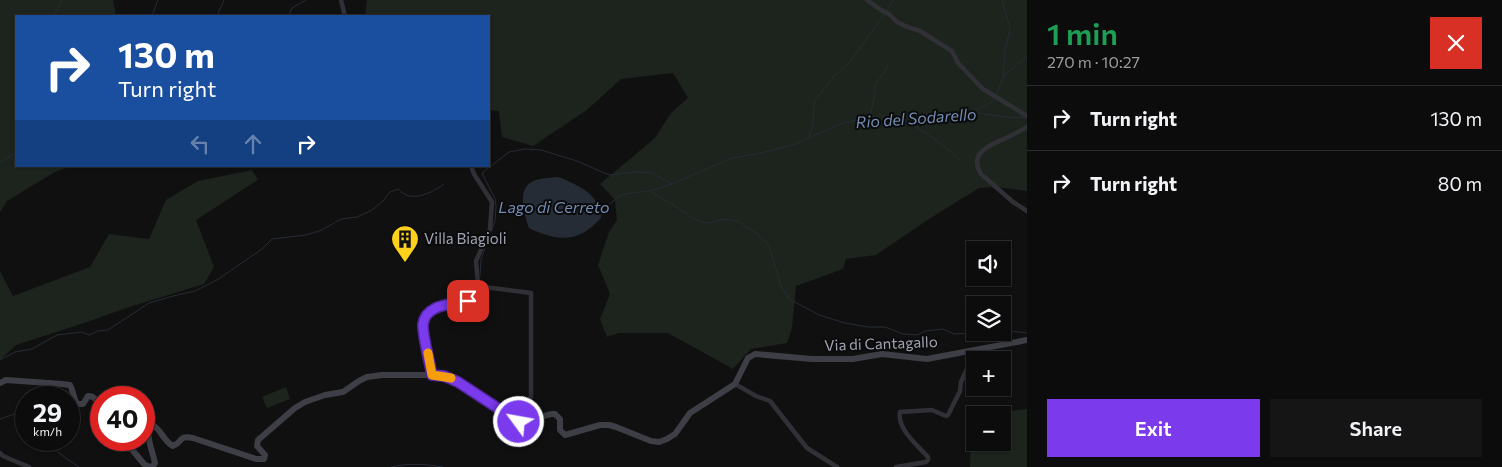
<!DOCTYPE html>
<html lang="en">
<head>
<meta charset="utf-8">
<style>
  :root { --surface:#0c0c0d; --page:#151516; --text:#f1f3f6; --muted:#9a9b9d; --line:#2c2c2e; --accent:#7c3aed }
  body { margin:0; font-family:Commissioner,sans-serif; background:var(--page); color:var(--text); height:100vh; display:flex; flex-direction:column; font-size:19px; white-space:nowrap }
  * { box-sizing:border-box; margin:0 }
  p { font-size:16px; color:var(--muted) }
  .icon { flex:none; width:28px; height:28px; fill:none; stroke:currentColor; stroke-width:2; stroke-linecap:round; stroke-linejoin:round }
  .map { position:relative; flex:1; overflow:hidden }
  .side { display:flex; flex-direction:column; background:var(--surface); width:475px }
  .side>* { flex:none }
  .guide { position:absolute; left:15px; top:15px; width:475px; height:152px; border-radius:0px; box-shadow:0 1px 4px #0004,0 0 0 1px var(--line); background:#1a4fa0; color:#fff; overflow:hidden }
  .buttons { position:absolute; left:966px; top:241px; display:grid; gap:10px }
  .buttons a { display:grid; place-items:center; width:45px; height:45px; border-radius:0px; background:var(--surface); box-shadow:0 1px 4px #0004,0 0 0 1px var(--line); font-size:25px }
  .speed { position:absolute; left:15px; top:386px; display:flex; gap:10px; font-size:25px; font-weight:700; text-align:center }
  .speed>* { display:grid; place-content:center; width:65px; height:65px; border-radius:50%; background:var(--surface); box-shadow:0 1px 4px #0004,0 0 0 1px var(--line); line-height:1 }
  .speed small { font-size:12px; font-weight:400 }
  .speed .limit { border:8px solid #d22; background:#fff; color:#111 }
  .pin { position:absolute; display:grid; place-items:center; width:42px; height:42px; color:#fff; margin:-21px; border-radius:10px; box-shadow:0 2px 8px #0006 }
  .me { position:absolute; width:55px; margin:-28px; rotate:302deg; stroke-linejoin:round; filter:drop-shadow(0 0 4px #0008) }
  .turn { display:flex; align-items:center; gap:18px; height:105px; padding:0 20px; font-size:22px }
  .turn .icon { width:65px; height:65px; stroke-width:2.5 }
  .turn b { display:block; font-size:35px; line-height:42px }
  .lanes { display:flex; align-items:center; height:48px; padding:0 20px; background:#0003; justify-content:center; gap:25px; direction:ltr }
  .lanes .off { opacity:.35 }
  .round { display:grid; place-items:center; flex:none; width:52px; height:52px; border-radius:0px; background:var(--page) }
  .overview { display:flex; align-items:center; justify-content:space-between; height:85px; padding:0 20px }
  h1 { font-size:30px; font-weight:600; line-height:38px; color:#1e9e55 }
  .button { display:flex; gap:10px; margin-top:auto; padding:10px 20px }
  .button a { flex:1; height:58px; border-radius:0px; background:var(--accent); color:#fff; font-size:20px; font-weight:600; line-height:58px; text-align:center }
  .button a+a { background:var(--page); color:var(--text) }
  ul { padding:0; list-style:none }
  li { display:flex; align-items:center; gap:15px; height:65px; padding:0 20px; border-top:1px solid var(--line) }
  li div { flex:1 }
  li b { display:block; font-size:19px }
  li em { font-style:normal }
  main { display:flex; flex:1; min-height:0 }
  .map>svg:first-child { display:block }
  .green { fill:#1c241d }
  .water { fill:#262c35 }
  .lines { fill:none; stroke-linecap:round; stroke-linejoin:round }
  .stream { stroke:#262c35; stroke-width:1 }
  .street { stroke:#303036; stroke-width:4.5 }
  .secondary { stroke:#3e3f46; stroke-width:6 }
  .route-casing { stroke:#51269a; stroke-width:12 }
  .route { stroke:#7c3aed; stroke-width:9 }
  .slow { stroke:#f59e0b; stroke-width:9 }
  .labels { text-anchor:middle; stroke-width:4; stroke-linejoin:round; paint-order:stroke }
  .poi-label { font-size:15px; fill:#a0a3b3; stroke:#0b0b0c; text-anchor:start }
  .street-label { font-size:15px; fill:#a0a3b3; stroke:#0b0b0c }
  .water-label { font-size:16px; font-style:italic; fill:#738cb1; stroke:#0b0b0c }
</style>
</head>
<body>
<main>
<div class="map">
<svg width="1027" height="467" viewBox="0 0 1027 467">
  <rect width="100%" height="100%" fill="#101011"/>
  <!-- green -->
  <g class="green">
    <polygon points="0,0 113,0 116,16 16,16 16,166 72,166 55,172 7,201 0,212"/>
    <polygon points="367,0 1027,0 1027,191 996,187 979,188 926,221 876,255 846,259 843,269 796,286 792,328 787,343 751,349 733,369 668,333 619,333 607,337 600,319 610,294 598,265 609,232 617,220 615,200 600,184 655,138 671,113 688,98 673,73 621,79 587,110 533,146 502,137 499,111 489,110 489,16 365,16"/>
    <polygon points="252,170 258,180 196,220 214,267 204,284 126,308 87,322 16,345 0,360 0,271 13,296 90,267 109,234 149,239 166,200 198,181"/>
    <polygon points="286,387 290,399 267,408 262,397"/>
    <polygon points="1027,409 1027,467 970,467 971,416 975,415 975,442 1002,442 1002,415 978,415"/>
  </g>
  <!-- water -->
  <path class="water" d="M558 177C577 184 601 195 601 218 578 243 559 242 529 228 525 216 517 192 530 183 537 178 549 178 558 177Z"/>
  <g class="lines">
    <!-- stream -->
    <g class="stream">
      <polyline points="887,10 893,0"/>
      <polyline points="54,16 62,0"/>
      <polyline points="152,16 158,0"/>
      <polyline points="217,16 224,0"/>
      <polyline points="288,16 292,8 306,0"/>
      <polyline points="1003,77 1022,60 1027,57"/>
      <polyline points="997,94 1003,77 1005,51 1010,28 1002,0"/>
      <path d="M971 111C979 109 991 105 995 98"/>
      <polyline points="870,117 874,98 876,83 884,73 888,65"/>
      <path d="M898 117C920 129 942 142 960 161"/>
      <polyline points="809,136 813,125 814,102 834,76 850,62 885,13"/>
      <polyline points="0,162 16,153"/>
      <polyline points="651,192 680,209 693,219 706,223 725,219 739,222 756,233 769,245 781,286 789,299 819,315 845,323 868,327 885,327 903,334 917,335 925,331 943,329 954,334 985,332"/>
      <polyline points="601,209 607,206 621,195 631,193 650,191 672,184 729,159 770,151 795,144 840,124 870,117 970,112 1006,117 1026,118"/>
      <polyline points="480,275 481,259 495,221 496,206 495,199 482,173 509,152 525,149 541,150 577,161 609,175 637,172 652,173 672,184"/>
      <polyline points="1002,330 1027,333"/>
      <path d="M0 360 15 352 32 349 57 335 82 332 89 335 98 331 108 330 149 303 173 296 195 291 217 280 262 249 272 239 306 235 322 230 341 219 357 217 372 210 383 201 390 192 398 189C401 192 405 195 409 196 421 198 435 191 444 184"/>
      <polyline points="0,419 26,410"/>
      <polyline points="47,440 60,454 79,467"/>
      <path d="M391 467C407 463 427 464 443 467"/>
    </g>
    <!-- street -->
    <g class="street">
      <polyline points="341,0 345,16"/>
      <polyline points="867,0 881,10 889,14 897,22 905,26 920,31 952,51 958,63 983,89 1027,116"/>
      <path d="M1027 127C1020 131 1013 135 1006 138 990 145 968 153 981 174L1013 202 1027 211"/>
      <polyline points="478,285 484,287 531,293 531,398 513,418"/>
      <polyline points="432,375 422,326 425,317 432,309 443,305 456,304 468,301 476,293 478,285 476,261 490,229 492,202 474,174 471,166"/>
      <polyline points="735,384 756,396 770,401 807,448 837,467"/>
      <polyline points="0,453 3,456 29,467"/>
      <path d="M896 467 926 462 928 460V457C917 445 897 429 900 412L932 410 946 416 948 415 960 391 961 382 966 371 975 355V351"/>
    </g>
    <!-- secondary -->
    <g class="secondary">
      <path d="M0 383 6 380 62 384 70 385C74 392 73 398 77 404H83L88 396C97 396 98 404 101 410"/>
      <path d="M124 440 144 464 149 467 153 466 155 463C153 452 144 433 151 424 161 428 163 441 173 446 184 442 177 435 193 438L256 459H264L265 455 257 446 258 440 295 408 305 402 325 395 343 392 359 381 367 377 382 375H432L452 378 519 422C535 424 542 413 555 414L560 419V430L565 435 600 425H609L616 427 651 441 659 442 667 439 675 434 690 413 735 384 748 358 755 354 812 359H853L882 354 927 359 1027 340"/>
    </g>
  </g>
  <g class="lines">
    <!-- route casing -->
    <g class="route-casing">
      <path id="route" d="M468 301C457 304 444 303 434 309 428 312 424 318 423 324 422 333 430 364 432 375L444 376 458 382 519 422"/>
    </g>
    <!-- route -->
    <use href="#route" class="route"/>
    <!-- slow -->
    <polyline class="slow" points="428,353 432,375 451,378"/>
  </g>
  <!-- icons -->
  <defs>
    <g id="building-pin" transform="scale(1.4375)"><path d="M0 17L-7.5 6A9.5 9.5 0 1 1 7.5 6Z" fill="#fdd01c" stroke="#0b0b0c"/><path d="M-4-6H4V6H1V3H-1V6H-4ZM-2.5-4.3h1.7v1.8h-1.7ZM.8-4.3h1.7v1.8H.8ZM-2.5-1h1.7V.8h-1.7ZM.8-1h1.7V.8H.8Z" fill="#111"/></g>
  </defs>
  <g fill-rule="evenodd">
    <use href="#building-pin" x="405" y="239"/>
  </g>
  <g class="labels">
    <!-- poi labels -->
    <g class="poi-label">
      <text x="424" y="244">Villa Biagioli</text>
    </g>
    <!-- street labels -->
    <g class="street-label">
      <text transform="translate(881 344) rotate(-2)" y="5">Via di Cantagallo</text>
    </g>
    <!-- water labels -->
    <g class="water-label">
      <text transform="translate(916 118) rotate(-4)" y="6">Rio del Sodarello</text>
      <text x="554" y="213">Lago di Cerreto</text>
    </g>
  </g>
</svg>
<div class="buttons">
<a><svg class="icon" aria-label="sound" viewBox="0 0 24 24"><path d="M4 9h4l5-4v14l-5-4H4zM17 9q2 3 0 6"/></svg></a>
<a><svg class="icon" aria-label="layers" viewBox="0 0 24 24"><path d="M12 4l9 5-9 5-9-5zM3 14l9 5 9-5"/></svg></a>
<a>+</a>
<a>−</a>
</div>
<div class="speed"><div>29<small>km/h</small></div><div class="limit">40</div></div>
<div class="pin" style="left:468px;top:301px;background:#d93025"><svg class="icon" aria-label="arrive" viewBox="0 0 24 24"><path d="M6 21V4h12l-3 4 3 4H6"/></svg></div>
<svg class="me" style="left:519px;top:422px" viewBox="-20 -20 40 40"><circle r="17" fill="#7c3aed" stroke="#fff" stroke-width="3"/><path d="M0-11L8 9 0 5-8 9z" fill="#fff"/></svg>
<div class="guide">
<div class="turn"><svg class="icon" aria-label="right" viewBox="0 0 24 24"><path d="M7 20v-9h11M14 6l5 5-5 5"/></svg><div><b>130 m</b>Turn right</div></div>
<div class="lanes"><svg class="icon off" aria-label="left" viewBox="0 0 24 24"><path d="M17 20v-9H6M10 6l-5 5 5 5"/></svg><svg class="icon off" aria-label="ahead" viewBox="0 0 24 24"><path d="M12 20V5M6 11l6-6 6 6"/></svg><svg class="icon" aria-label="right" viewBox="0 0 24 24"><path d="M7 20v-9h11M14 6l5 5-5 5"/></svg></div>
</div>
</div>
<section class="side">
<div class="overview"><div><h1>1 min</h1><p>270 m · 10:27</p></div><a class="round" style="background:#d93025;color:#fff"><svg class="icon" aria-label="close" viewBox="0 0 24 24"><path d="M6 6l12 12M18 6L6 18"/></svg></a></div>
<ul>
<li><svg class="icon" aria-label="right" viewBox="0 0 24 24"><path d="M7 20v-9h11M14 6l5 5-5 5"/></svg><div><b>Turn right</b></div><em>130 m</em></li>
<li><svg class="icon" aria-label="right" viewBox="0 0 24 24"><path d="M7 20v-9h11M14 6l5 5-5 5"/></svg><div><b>Turn right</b></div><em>80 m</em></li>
</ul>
<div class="button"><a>Exit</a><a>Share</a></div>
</section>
</main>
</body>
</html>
